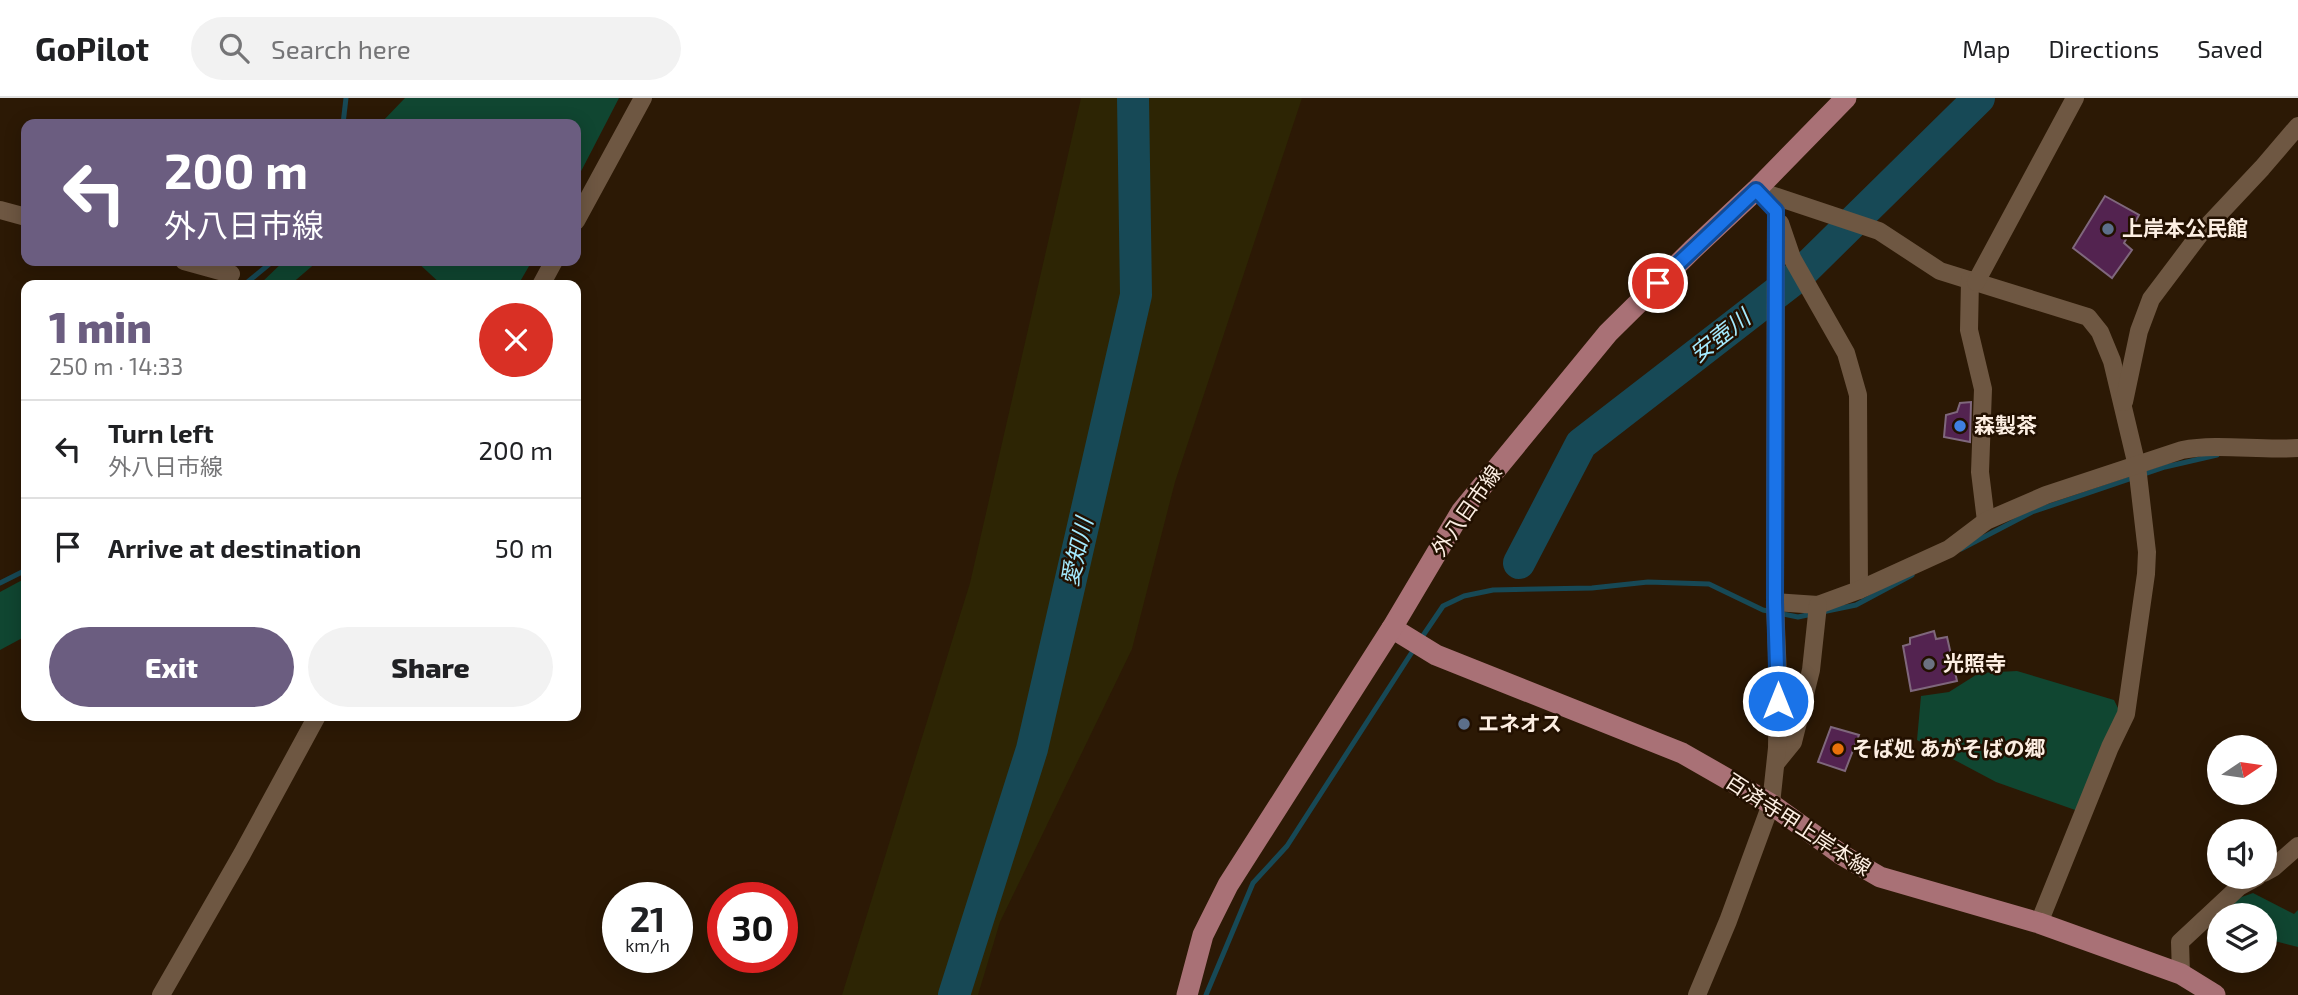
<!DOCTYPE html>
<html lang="en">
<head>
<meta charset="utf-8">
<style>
  :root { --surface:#fff; --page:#f2f2f2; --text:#202124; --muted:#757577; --line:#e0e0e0; --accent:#6b5d80 }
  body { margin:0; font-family:"Exo 2","Noto Sans JP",sans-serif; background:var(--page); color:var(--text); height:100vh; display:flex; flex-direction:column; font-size:26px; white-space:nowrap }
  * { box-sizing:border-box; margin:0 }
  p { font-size:23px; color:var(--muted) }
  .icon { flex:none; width:38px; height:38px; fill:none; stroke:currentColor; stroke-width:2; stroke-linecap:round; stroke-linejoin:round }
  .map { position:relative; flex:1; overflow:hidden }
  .drawer { position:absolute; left:21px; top:182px; width:560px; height:441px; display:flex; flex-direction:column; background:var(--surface); border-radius:14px; box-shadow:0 4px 18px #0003 }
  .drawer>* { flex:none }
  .hud { position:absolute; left:21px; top:21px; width:560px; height:147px; border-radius:14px; box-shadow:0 4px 18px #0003; background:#6b5d80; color:#fff; overflow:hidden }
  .needle { width:46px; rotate:77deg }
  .buttons { position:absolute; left:2207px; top:637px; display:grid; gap:14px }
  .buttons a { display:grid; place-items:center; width:70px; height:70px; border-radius:50%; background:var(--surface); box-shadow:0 4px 18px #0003; font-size:35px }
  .speed { position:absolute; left:602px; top:784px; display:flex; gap:14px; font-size:35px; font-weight:700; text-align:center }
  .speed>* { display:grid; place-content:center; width:91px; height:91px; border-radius:50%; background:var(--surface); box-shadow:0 4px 18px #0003; line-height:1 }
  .speed small { font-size:18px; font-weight:400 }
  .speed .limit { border:10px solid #d22; background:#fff; color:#111 }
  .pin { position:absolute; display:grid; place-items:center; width:60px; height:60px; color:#fff; margin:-30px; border:4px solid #fff; border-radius:50%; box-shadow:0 2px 7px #0007 }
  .me { position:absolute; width:77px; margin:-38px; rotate:0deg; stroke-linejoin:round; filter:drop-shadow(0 0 5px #0008) }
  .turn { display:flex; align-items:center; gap:24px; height:147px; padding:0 28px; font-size:32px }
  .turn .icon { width:91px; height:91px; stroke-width:2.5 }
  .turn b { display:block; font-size:49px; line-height:60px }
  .round { display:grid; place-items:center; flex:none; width:74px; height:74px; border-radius:37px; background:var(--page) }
  .headline { display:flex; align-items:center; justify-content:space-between; height:119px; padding:0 28px }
  h1 { font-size:42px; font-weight:800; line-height:52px; color:var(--accent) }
  .button { display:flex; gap:14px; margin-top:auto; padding:14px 28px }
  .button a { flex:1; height:80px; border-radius:42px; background:var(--accent); color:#fff; font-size:28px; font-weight:800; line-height:80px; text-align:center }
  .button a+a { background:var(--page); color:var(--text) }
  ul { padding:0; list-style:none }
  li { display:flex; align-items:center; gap:21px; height:98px; padding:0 28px; border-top:2px solid var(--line) }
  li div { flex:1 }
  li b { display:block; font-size:26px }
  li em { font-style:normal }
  header { display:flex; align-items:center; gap:42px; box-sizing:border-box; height:98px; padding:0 35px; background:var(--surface); border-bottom:2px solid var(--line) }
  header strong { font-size:33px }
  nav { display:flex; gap:38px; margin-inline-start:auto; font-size:24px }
  .search { width:490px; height:63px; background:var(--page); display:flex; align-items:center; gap:18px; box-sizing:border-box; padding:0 24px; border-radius:38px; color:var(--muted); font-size:26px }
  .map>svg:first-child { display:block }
  .green { fill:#104631 }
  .sand { fill:#2d2504 }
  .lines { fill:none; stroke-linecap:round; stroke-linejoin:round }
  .stream { stroke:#174956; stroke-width:5 }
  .river { stroke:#174956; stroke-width:32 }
  .building { fill:#532350; stroke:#7f677c; stroke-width:2 }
  .minor { stroke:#6e5742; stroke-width:18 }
  .major { stroke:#a97176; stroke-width:21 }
  .route-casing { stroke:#114b97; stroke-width:18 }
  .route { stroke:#1a73e8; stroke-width:12 }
  .service-dot { fill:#5c6f8a; stroke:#221000; stroke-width:2.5 }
  .shop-dot { fill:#3f7fe0; stroke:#221000; stroke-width:2.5 }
  .worship-dot { fill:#6b7280; stroke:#221000; stroke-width:2.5 }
  .food-dot { fill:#e8710a; stroke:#221000; stroke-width:2.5 }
  .labels { text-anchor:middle; stroke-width:5; stroke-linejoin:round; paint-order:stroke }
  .poi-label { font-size:21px; font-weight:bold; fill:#fceee2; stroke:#221000; text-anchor:start }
  .street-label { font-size:21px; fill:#fceee2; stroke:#221000 }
  .water-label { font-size:23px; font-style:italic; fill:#a4eafe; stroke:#221000 }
</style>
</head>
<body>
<header>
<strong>GoPilot</strong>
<div class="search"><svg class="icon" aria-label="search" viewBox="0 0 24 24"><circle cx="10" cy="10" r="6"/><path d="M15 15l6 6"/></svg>Search here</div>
<nav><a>Map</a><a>Directions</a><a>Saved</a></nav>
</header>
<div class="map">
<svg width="2298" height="897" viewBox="0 0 2298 897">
  <rect width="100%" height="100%" fill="#2c1905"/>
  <!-- green -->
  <g class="green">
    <polygon points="405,0 619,0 576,83 576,26 349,26 349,24 381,25"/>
    <polygon points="284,163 318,163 290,187 259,187"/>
    <polygon points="416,163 532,163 518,187 442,187"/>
    <polygon points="26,480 26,538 0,552 0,494"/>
    <polygon points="2017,573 2114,602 2120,614 2078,713 1996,684 1917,642 1921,598 1949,594 1979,575"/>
    <polygon points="2253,795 2294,816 2298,812 2298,849 2271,842 2265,844 2264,817 2223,817 2236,801"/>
  </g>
  <!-- sand -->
  <polygon class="sand" points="1081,0 1302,0 1175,384 1132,551 1000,824 978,897 842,897 970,485"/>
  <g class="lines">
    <!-- stream -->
    <g class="stream">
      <polyline points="343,26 346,0"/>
      <polyline points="244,187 273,163"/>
      <polyline points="1961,451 2032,414 2165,369 2217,357"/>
      <polyline points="0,485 26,472"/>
      <polyline points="1822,514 1856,507 1912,477"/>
      <polyline points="1420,542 1443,508 1464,498 1493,492 1592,490 1648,484 1709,486 1763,512 1798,519 1812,516"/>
      <polyline points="1206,897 1253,785 1287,748 1414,551"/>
    </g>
    <!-- river -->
    <g class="river">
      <polyline points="1519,465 1581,346 1797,179 1979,0"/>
      <polyline points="954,897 1032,651 1136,197 1133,0"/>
    </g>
  </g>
  <!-- building -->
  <g class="building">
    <polygon points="2105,98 2139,117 2124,145 2132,152 2112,180 2073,150"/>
    <polygon points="1971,304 1970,344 1944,339 1946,317 1957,314 1960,305"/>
    <polygon points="1934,533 1936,541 1947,539 1957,583 1911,593 1903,548 1910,546 1910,540"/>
    <polygon points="1831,629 1859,637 1845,673 1818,664"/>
  </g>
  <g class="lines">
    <!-- minor -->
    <g class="minor">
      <polyline points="1756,92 1879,133 1940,173 2088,219 2100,234 2112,263 2137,368 2147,454 2146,476 2126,616 2110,649 2039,825"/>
      <polyline points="0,112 26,119"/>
      <polyline points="576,123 643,0"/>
      <polyline points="1780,125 1792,160 1846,255 1858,297 1859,492"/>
      <polyline points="184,163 231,176"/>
      <polyline points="1970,182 1969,232 1983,291 1980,374 1986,423"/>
      <polyline points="1976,184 2075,0"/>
      <polyline points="541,187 554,163"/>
      <polyline points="2124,304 2139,233 2151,201 2200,136 2262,70 2298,28"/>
      <path d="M1775 504 1818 507 1859 492 1949 451 1986 423 2046 397 2182 352C2220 345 2259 353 2298 350"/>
      <polyline points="1776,665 1793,644 1811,572 1818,507"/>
      <polyline points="2264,775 2273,770 2298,748"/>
      <polyline points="2181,876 2180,844 2239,789 2257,779"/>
      <polyline points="161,897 242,756 317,618"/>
      <polyline points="1697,897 1728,823 1771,706 1777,650 1778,580 1775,504 1776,113"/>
    </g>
    <!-- major -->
    <g class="major">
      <polyline points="1392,530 1436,557 1682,655 1771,706 1842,757 1880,779 2039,825 2181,876 2215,897"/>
      <polyline points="1187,897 1203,837 1228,787 1392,530 1461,414 1608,235 1692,152 1756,92 1846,0"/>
    </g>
  </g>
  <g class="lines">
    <!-- route casing -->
    <g class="route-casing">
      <polyline id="route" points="1658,185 1756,92 1776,113 1775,504 1778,603"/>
    </g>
    <!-- route -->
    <use href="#route" class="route"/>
  </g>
  <!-- markers -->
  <g class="service-dot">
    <circle cx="2108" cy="131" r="7"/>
    <circle cx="1464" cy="626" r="7"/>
  </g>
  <circle class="shop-dot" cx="1960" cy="328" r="7"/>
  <circle class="worship-dot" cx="1929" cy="566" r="7"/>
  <circle class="food-dot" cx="1838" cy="651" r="7"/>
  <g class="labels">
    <!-- poi labels -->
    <g class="poi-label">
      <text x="2122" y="138">上岸本公民館</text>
      <text x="1974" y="335">森製茶</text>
      <text x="1943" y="573">光照寺</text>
      <text x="1478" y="633">エネオス</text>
      <text x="1852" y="658">そば処 あがそばの郷</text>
    </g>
    <!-- street labels -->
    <g class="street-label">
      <text transform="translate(1467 413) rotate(-55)" y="7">外八日市線</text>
      <text transform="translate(1798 727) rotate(33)" y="7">百済寺甲上岸本線</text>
    </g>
    <!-- water labels -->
    <g class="water-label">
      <text transform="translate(1720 238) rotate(-38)" y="8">安壺川</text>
      <text transform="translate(1077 454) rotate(-77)" y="8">愛知川</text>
    </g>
  </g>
</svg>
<div class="buttons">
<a><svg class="needle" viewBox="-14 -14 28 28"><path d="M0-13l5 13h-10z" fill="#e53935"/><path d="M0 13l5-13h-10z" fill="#757577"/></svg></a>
<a><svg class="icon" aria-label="sound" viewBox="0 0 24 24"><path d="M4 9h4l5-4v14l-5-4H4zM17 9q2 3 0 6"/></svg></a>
<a><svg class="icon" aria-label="layers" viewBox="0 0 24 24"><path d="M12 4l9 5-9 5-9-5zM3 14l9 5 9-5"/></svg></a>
</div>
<div class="speed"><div>21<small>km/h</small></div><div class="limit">30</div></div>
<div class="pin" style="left:1658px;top:185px;background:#d93025"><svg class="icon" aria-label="arrive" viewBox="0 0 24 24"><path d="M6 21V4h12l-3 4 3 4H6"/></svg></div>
<svg class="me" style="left:1778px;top:603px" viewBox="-20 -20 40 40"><circle r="17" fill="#1a73e8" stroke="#fff" stroke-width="3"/><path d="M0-11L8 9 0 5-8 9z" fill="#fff"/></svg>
<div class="hud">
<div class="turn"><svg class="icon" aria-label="left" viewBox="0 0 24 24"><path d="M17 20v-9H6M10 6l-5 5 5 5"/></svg><div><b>200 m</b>外八日市線</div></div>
</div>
<section class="drawer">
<div class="headline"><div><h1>1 min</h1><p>250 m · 14:33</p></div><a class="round" style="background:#d93025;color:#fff"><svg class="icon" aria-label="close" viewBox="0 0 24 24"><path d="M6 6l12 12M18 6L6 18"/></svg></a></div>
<ul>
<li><svg class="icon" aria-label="left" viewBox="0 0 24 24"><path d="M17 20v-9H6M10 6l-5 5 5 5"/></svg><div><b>Turn left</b><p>外八日市線</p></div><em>200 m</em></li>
<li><svg class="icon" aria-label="arrive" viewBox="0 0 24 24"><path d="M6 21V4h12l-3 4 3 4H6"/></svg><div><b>Arrive at destination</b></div><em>50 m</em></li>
</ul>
<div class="button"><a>Exit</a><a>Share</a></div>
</section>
</div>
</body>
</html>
